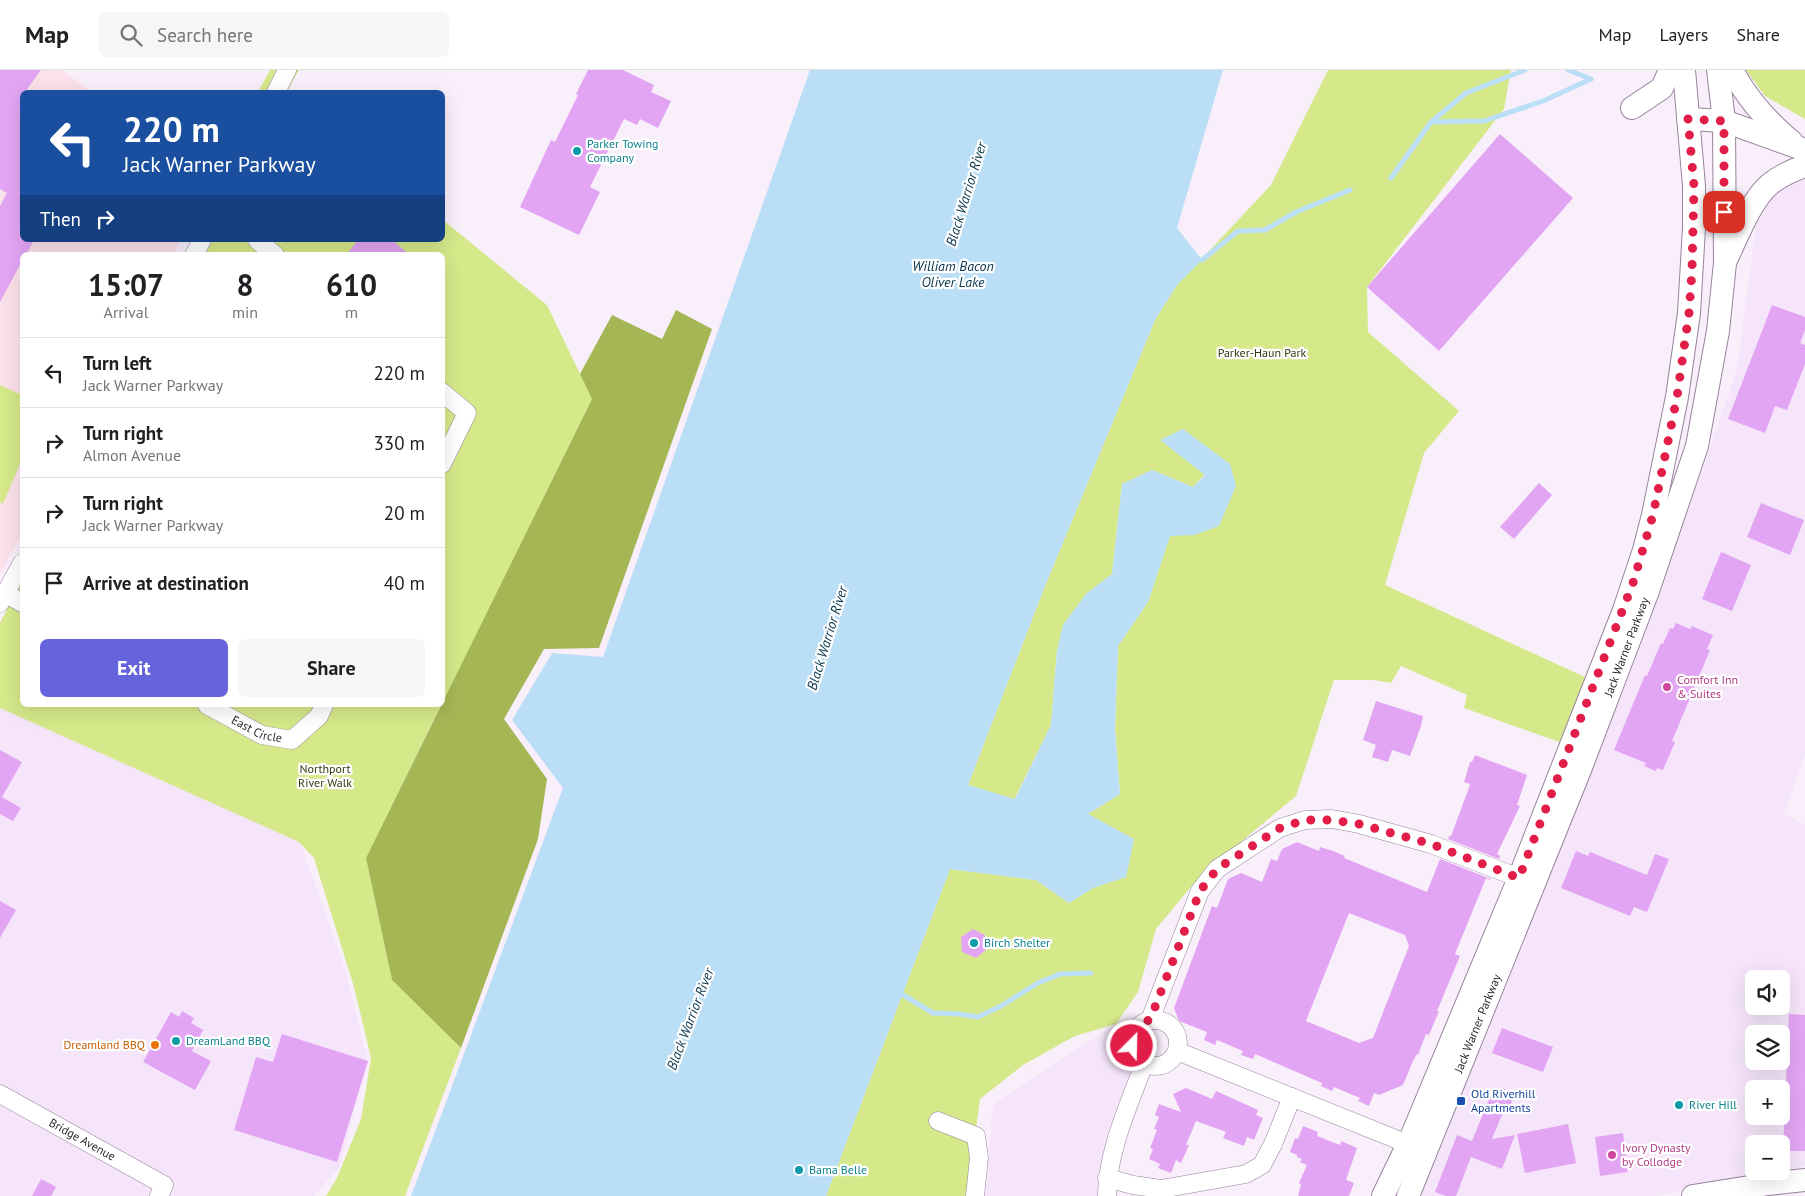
<!DOCTYPE html>
<html lang="en">
<head>
<meta charset="utf-8">
<style>
  :root { --surface:#fff; --page:#f6f6f6; --text:#202124; --muted:#757577; --line:#e0e0e0; --accent:#6564dd }
  body { margin:0; font-family:"PT Sans",sans-serif; background:var(--page); color:var(--text); height:100vh; display:flex; flex-direction:column; font-size:19px; white-space:nowrap }
  * { box-sizing:border-box; margin:0 }
  p { font-size:16px; color:var(--muted) }
  .icon { flex:none; width:28px; height:28px; fill:none; stroke:currentColor; stroke-width:2; stroke-linecap:round; stroke-linejoin:round }
  .map { position:relative; flex:1; overflow:hidden }
  .details { position:absolute; left:20px; top:182px; width:425px; height:455px; display:flex; flex-direction:column; background:var(--surface); border-radius:8px; box-shadow:0 5px 20px #0002 }
  .details>* { flex:none }
  .hud { position:absolute; left:20px; top:20px; width:425px; height:152px; border-radius:8px; box-shadow:0 5px 20px #0002; background:#1a4fa0; color:#fff; overflow:hidden }
  .fabs { position:absolute; left:1745px; top:900px; display:grid; gap:10px }
  .fabs a { display:grid; place-items:center; width:45px; height:45px; border-radius:8px; background:var(--surface); box-shadow:0 5px 20px #0002; font-size:25px }
  .pin { position:absolute; display:grid; place-items:center; width:42px; height:42px; color:#fff; margin:-21px; border-radius:10px; box-shadow:0 2px 8px #0006 }
  .me { position:absolute; width:55px; margin:-28px; rotate:23deg; stroke-linejoin:round; filter:drop-shadow(0 0 4px #0008) }
  .turn { display:flex; align-items:center; gap:18px; height:105px; padding:0 20px; font-size:22px }
  .turn .icon { width:65px; height:65px; stroke-width:2.5 }
  .turn b { display:block; font-size:35px; line-height:42px }
  .then { display:flex; align-items:center; height:48px; padding:0 20px; background:#0003; gap:10px; font-size:19px }
  .eta { display:flex; justify-content:space-evenly; align-items:center; height:85px; text-align:center }
  .eta b { font-size:30px; font-weight:600; line-height:35px }
  .button { display:flex; gap:10px; margin-top:auto; padding:10px 20px }
  .button a { flex:1; height:58px; border-radius:8px; background:var(--accent); color:#fff; font-size:20px; font-weight:600; line-height:58px; text-align:center }
  .button a+a { background:var(--page); color:var(--text) }
  ul { padding:0; list-style:none }
  li { display:flex; align-items:center; gap:15px; height:70px; padding:0 20px; border-top:1px solid var(--line) }
  li div { flex:1 }
  li b { display:block; font-size:19px }
  li em { font-style:normal }
  header { display:flex; align-items:center; gap:30px; box-sizing:border-box; height:70px; padding:0 25px; background:var(--surface); border-bottom:1px solid var(--line) }
  header strong { font-size:24px }
  nav { display:flex; gap:28px; margin-inline-start:auto; font-size:18px }
  .search { width:350px; height:45px; background:var(--page); display:flex; align-items:center; gap:12px; box-sizing:border-box; padding:0 18px; border-radius:8px; color:var(--muted); font-size:19px }
  .map>svg:first-child { display:block }
  .built { fill:#f6e5fa; fill-rule:evenodd }
  .education { fill:#fbe1ea }
  .green { fill:#d5e88a }
  .forest { fill:#a5b755 }
  .water { fill:#bbdef7 }
  .lines { fill:none; stroke-linecap:round; stroke-linejoin:round }
  .stream { stroke:#bbdef7; stroke-width:5 }
  .building { fill:#e2a5f3; fill-rule:evenodd }
  .minor-casing { stroke:#98829d; stroke-width:19 }
  .major-casing { stroke:#98829d; stroke-width:24 }
  .minor { stroke:#fff; stroke-width:18 }
  .major { stroke:#fff; stroke-width:22 }
  .route { stroke:#e11d48; stroke-width:9; stroke-dasharray:0 16.2 }
  .culture-dot { fill:#0f9aa8; stroke:#fff; stroke-width:2 }
  .hotel-dot { fill:#d1479c; stroke:#fff; stroke-width:2 }
  .food-dot { fill:#e8710a; stroke:#fff; stroke-width:2 }
  .transit-dot { fill:#1a4fb4; stroke:#fff; stroke-width:2 }
  .labels { text-anchor:middle; stroke-width:4.5; stroke-linejoin:round; paint-order:stroke }
  .culture-label { font-size:12px; fill:#0d838f; stroke:#fff; text-anchor:start }
  .park-label { font-size:12px; fill:#323a10; stroke:#fff }
  .street-label { font-size:12px; fill:#302732; stroke:#fff }
  .hotel-label { font-size:12px; fill:#b23c85; stroke:#fff; text-anchor:start }
  .food-label { font-size:12px; fill:#c56008; stroke:#fff; text-anchor:end }
  .transit-label { font-size:12px; fill:#164399; stroke:#fff; text-anchor:start }
  .water-label { font-size:14px; font-style:italic; fill:#09354d; stroke:#fff }
</style>
</head>
<body>
<header>
<strong>Map</strong>
<div class="search"><svg class="icon" aria-label="search" viewBox="0 0 24 24"><circle cx="10" cy="10" r="6"/><path d="M15 15l6 6"/></svg>Search here</div>
<nav><a>Map</a><a>Layers</a><a>Share</a></nav>
</header>
<div class="map">
<svg width="1805" height="1126" viewBox="0 0 1805 1126">
  <rect width="100%" height="100%" fill="#f9effb"/>
  <!-- built -->
  <g class="built">
    <path d="M1805 107V685L1784 743 1805 755V1096L1781 1101V1074H1754V1101H1780L1657 1126H1419L1649 542 1700 407 1737 299 1756 156 1774 123ZM1754 909H1781V936H1754ZM1754 964H1781V991H1754ZM1754 1019H1781V1046H1754Z"/>
    <polygon points="0,636 300,772 344,896 368,991 339,1098 314,1126 0,1126"/>
    <polygon points="1116,954 1136,1005 1123,1068 1116,1126 985,1126 993,1034"/>
  </g>
  <!-- education -->
  <polygon class="education" points="0,0 62,0 91,22 22,22 22,170 181,170 173,185 22,185 22,463 0,504"/>
  <!-- green -->
  <g class="green">
    <polygon points="270,0 299,0 287,22 258,22"/>
    <polygon points="1328,0 1511,0 1504,39 1367,217 1368,262 1459,341 1424,383 1385,515 1600,614 1576,678 1464,638 1467,625 1401,596 1391,613 1374,610 1334,610 1296,726 1201,805 1156,859 1138,922 1116,954 1075,966 1023,995 980,1029 967,1126 826,1126 950,799 1036,810 1069,833 1093,818 1126,807 1133,769 1088,744 1120,724 1115,660 1118,576 1148,532 1170,465 1194,465 1236,416 1183,359 1161,370 1205,404 1193,417 1152,400 1122,414 1112,504 1086,524 1057,581 1051,655 1014,730 968,715 1045,516 1155,250 1177,215 1271,115"/>
    <polygon points="1746,0 1805,0 1805,49 1765,26"/>
    <polygon points="443,150 547,235 592,329 443,632 442,185 196,185 204,170 442,170"/>
    <polygon points="0,315 22,325 22,389 3,434 0,432"/>
    <polygon points="22,511 22,635 441,635 366,788 392,910 461,978 405,1126 326,1126 337,1108 361,1049 371,988 354,917 314,788 299,772 0,638 0,553"/>
  </g>
  <!-- forest -->
  <polygon class="forest" points="676,240 712,259 599,578 544,579 504,649 547,709 538,769 461,978 392,910 366,788 592,329 580,304 612,245 662,269"/>
  <!-- water -->
  <polygon class="water" points="810,0 1223,0 1177,158 1202,190 1177,215 1155,250 1045,516 968,715 1015,729 1051,655 1057,581 1063,555 1086,524 1112,504 1122,414 1152,400 1193,417 1205,405 1160,370 1183,359 1230,394 1236,416 1219,456 1194,465 1170,466 1148,532 1118,576 1115,660 1120,724 1088,744 1134,769 1126,807 1093,818 1069,833 1036,810 950,799 826,1126 411,1126 563,718 512,650 552,583 603,587"/>
  <g class="lines">
    <!-- stream -->
    <g class="stream">
      <polyline points="1568,0 1591,9"/>
      <polyline points="1431,52 1484,51 1543,31 1591,9"/>
      <polyline points="1391,108 1431,52 1466,23 1525,0"/>
      <polyline points="1195,189 1202,190 1238,161 1265,160 1296,142 1350,120"/>
      <polyline points="903,925 933,943 959,944 978,947 1001,936 1038,913 1060,904 1091,903"/>
    </g>
  </g>
  <!-- building -->
  <g class="building">
    <polygon points="0,0 41,0 25,22 22,22 22,170 34,170 26,185 22,185 22,191 0,232 0,136 7,123 0,119"/>
    <polygon points="588,0 623,0 654,15 651,22 671,31 658,58 640,49 637,55 624,49 590,117 600,122 579,165 520,137 551,70 555,72 578,25 576,24"/>
    <polygon points="1500,64 1573,128 1439,281 1367,217"/>
    <polygon points="358,170 392,170 410,185 346,185"/>
    <polygon points="1772,235 1805,247 1805,260 1800,273 1805,275 1805,294 1787,340 1775,336 1765,363 1728,349"/>
    <polygon points="1539,413 1552,425 1514,469 1500,457"/>
    <polygon points="1761,433 1804,450 1790,485 1747,467"/>
    <polygon points="1721,482 1751,495 1732,541 1702,529"/>
    <polygon points="1676,553 1690,559 1692,556 1713,565 1707,579 1710,580 1672,671 1675,672 1663,700 1657,698 1656,701 1644,696 1646,693 1614,680 1645,605 1647,606 1661,573 1663,574 1670,558 1673,559"/>
    <polygon points="1376,631 1423,646 1421,656 1410,686 1392,680 1388,692 1372,687 1376,675 1363,670"/>
    <polygon points="0,680 22,692 2,727 21,738 13,751 0,744"/>
    <polygon points="1475,685 1527,705 1517,735 1520,736 1497,784 1500,786 1499,789 1448,769 1449,766 1451,766 1467,723 1470,714 1464,712 1470,692 1472,692"/>
    <path d="M1297 772 1319 781 1320 777 1333 781 1345 786 1344 788 1427 822 1440 789 1491 809 1490 810 1486 808 1455 884 1460 886 1437 941H1439L1429 965 1426 964 1418 985 1417 984 1413 991 1403 1015 1379 1025 1374 1023 1369 1036 1358 1031 1360 1028 1334 1017 1332 1021 1321 1016 1322 1013 1255 984 1253 989 1241 985 1243 981 1217 970 1215 975 1204 970 1207 962 1179 951 1174 938 1212 836 1217 838 1228 809 1241 803 1262 812 1271 789 1277 791 1282 779ZM1349 843 1405 865 1409 876 1373 968 1359 973 1306 951Z"/>
    <polygon points="1576,781 1588,786 1590,782 1647,805 1655,784 1669,789 1647,842 1634,837 1630,846 1561,818"/>
    <polygon points="0,831 16,840 0,868"/>
    <polygon points="973,859 985,865 986,880 976,888 962,882 961,867"/>
    <polygon points="182,941 194,948 191,953 203,960 192,981 211,991 195,1020 143,992 171,942 179,947"/>
    <polygon points="1789,944 1805,945 1805,1081 1783,1081"/>
    <polygon points="1502,958 1553,977 1543,1002 1492,983"/>
    <polygon points="282,964 368,991 337,1092 234,1060 256,987 273,992"/>
    <polygon points="1186,1018 1212,1029 1216,1021 1258,1040 1256,1045 1263,1048 1254,1070 1247,1067 1244,1076 1223,1068 1226,1062 1196,1051 1186,1075 1189,1075 1181,1093 1176,1090 1171,1103 1158,1098 1160,1094 1149,1089 1153,1079 1150,1078 1157,1060 1154,1059 1159,1047 1155,1045 1159,1034 1181,1042 1173,1024"/>
    <polygon points="1503,1018 1511,1024 1512,1032 1510,1035 1504,1040 1492,1069 1515,1065 1502,1099 1471,1087 1456,1126 1446,1126 1435,1122 1457,1065 1472,1071 1491,1024 1496,1019"/>
    <polygon points="1568,1054 1576,1093 1525,1103 1517,1064"/>
    <polygon points="1303,1056 1318,1062 1317,1066 1340,1075 1341,1071 1357,1078 1346,1110 1354,1113 1349,1126 1298,1126 1301,1114 1299,1113 1307,1095 1300,1092 1302,1089 1297,1087 1297,1085 1290,1082 1295,1068 1298,1069"/>
    <polygon points="1623,1063 1628,1102 1600,1106 1595,1067"/>
    <polygon points="41,1109 56,1117 51,1126 32,1126"/>
  </g>
  <g class="lines">
    <!-- minor casing -->
    <g class="minor-casing">
      <g id="minor">
        <polyline points="276,22 287,0"/>
        <polyline points="257,170 275,185"/>
        <polyline points="194,185 202,170"/>
        <polyline points="442,322 467,343 442,394"/>
        <polyline points="5,523 22,533"/>
        <polyline points="0,533 22,493"/>
        <path id="s1" d="M207 635 262 665 292 670 319 646 324 635"/>
        <circle cx="1155" cy="973" r="23"/>
        <polyline points="1150,950 1200,821 1217,799 1280,758 1305,750 1332,749 1359,754 1431,774 1519,808"/>
        <polyline points="1177,981 1408,1074"/>
        <path id="s2" d="M0 1024 164 1115 159 1126"/>
        <polyline points="938,1051 976,1066 979,1088 975,1126"/>
        <polyline points="1107,1108 1133,1115 1161,1119 1246,1104 1262,1095 1273,1074 1292,1027"/>
        <path d="M1107 1126C1107 1082 1129 1035 1144 994"/>
      </g>
    </g>
    <!-- major casing -->
    <g class="major-casing">
      <g id="major">
        <path d="M1732 0C1746 27 1769 53 1792 72"/>
        <polyline points="1632,38 1662,18 1670,0"/>
        <polyline points="1688,49 1724,51 1805,80"/>
        <path d="M1727 188C1738 165 1751 130 1770 114 1780 106 1793 100 1805 96"/>
        <polyline points="1383,1126 1410,1070 1519,808 1624,540 1644,480 1653,445 1677,327 1689,243 1694,158 1694,116 1684,0"/>
        <path id="s3" d="M1408 1126 1580 700 1648 521 1697 376 1718 261 1725 193 1724 51 1718 0"/>
        <polyline points="1693,1126 1768,1114 1805,1110"/>
      </g>
    </g>
    <!-- minor -->
    <use href="#minor" class="minor"/>
    <!-- major -->
    <use href="#major" class="major"/>
  </g>
  <g class="lines">
    <!-- route -->
    <path class="route" d="M1132 976C1132 963 1137 953 1150 950L1200 821 1217 799 1280 758 1305 750H1332L1359 754 1431 774 1519 808 1633 513 1653 445 1677 327 1689 243 1692 201 1694 116 1688 49 1724 51V142"/>
  </g>
  <!-- markers -->
  <g class="culture-dot">
    <circle cx="577" cy="81" r="5"/>
    <circle cx="974" cy="873" r="5"/>
    <circle cx="176" cy="971" r="5"/>
    <circle cx="1679" cy="1035" r="5"/>
    <circle cx="799" cy="1100" r="5"/>
  </g>
  <g class="hotel-dot">
    <circle cx="1667" cy="617" r="5"/>
    <circle cx="1612" cy="1085" r="5"/>
  </g>
  <circle class="food-dot" cx="155" cy="975" r="5"/>
  <rect class="transit-dot" x="1456" y="1026" width="10" height="10" rx="2.5"/>
  <g class="labels">
    <!-- culture labels -->
    <g class="culture-label">
      <text x="587" y="78">Parker Towing<tspan x="587" dy="14">Company</tspan></text>
      <text x="984" y="877">Birch Shelter</text>
      <text x="186" y="975">DreamLand BBQ</text>
      <text x="1689" y="1039">River Hill</text>
      <text x="809" y="1104">Bama Belle</text>
    </g>
    <!-- park labels -->
    <g class="park-label">
      <text x="1262" y="287">Parker-Haun Park</text>
      <text x="325" y="703">Northport<tspan x="325" dy="14">River Walk</tspan></text>
    </g>
    <!-- street labels -->
    <g class="street-label">
      <text dy="4" stroke="none"><textPath href="#s3" startOffset="591">Jack Warner Parkway</textPath></text>
      <text dy="4" stroke="none"><textPath href="#s1" startOffset="56">East Circle</textPath></text>
      <text dy="4" stroke="none"><textPath href="#s3" startOffset="186">Jack Warner Parkway</textPath></text>
      <text dy="4" stroke="none"><textPath href="#s2" startOffset="94">Bridge Avenue</textPath></text>
    </g>
    <!-- hotel labels -->
    <g class="hotel-label">
      <text x="1677" y="614">Comfort Inn<tspan x="1677" dy="14">&amp; Suites</tspan></text>
      <text x="1622" y="1082">Ivory Dynasty<tspan x="1622" dy="14">by Collodge</tspan></text>
    </g>
    <!-- food labels -->
    <g class="food-label">
      <text x="145" y="979">Dreamland BBQ</text>
    </g>
    <!-- transit labels -->
    <g class="transit-label">
      <text x="1471" y="1028">Old Riverhill<tspan x="1471" dy="14">Apartments</tspan></text>
    </g>
    <!-- water labels -->
    <g class="water-label">
      <text transform="translate(966 124) rotate(-73)" y="5">Black Warrior River</text>
      <text x="953" y="201">William Bacon<tspan x="953" dy="16">Oliver Lake</tspan></text>
      <text transform="translate(827 568) rotate(-73)" y="5">Black Warrior River</text>
      <text transform="translate(690 949) rotate(-69)" y="5">Black Warrior River</text>
    </g>
  </g>
</svg>
<div class="fabs">
<a><svg class="icon" aria-label="sound" viewBox="0 0 24 24"><path d="M4 9h4l5-4v14l-5-4H4zM17 9q2 3 0 6"/></svg></a>
<a><svg class="icon" aria-label="layers" viewBox="0 0 24 24"><path d="M12 4l9 5-9 5-9-5zM3 14l9 5 9-5"/></svg></a>
<a>+</a>
<a>−</a>
</div>
<div class="pin" style="left:1724px;top:142px;background:#d93025"><svg class="icon" aria-label="arrive" viewBox="0 0 24 24"><path d="M6 21V4h12l-3 4 3 4H6"/></svg></div>
<svg class="me" style="left:1132px;top:976px" viewBox="-20 -20 40 40"><circle r="17" fill="#e11d48" stroke="#fff" stroke-width="3"/><path d="M0-11L8 9 0 5-8 9z" fill="#fff"/></svg>
<div class="hud">
<div class="turn"><svg class="icon" aria-label="left" viewBox="0 0 24 24"><path d="M17 20v-9H6M10 6l-5 5 5 5"/></svg><div><b>220 m</b>Jack Warner Parkway</div></div>
<div class="then">Then<svg class="icon" aria-label="right" viewBox="0 0 24 24"><path d="M7 20v-9h11M14 6l5 5-5 5"/></svg></div>
</div>
<section class="details">
<div class="eta">
<div><b>15:07</b><p>Arrival</p></div>
<div><b>8</b><p>min</p></div>
<div><b>610</b><p>m</p></div>
</div>
<ul>
<li><svg class="icon" aria-label="left" viewBox="0 0 24 24"><path d="M17 20v-9H6M10 6l-5 5 5 5"/></svg><div><b>Turn left</b><p>Jack Warner Parkway</p></div><em>220 m</em></li>
<li><svg class="icon" aria-label="right" viewBox="0 0 24 24"><path d="M7 20v-9h11M14 6l5 5-5 5"/></svg><div><b>Turn right</b><p>Almon Avenue</p></div><em>330 m</em></li>
<li><svg class="icon" aria-label="right" viewBox="0 0 24 24"><path d="M7 20v-9h11M14 6l5 5-5 5"/></svg><div><b>Turn right</b><p>Jack Warner Parkway</p></div><em>20 m</em></li>
<li><svg class="icon" aria-label="arrive" viewBox="0 0 24 24"><path d="M6 21V4h12l-3 4 3 4H6"/></svg><div><b>Arrive at destination</b></div><em>40 m</em></li>
</ul>
<div class="button"><a>Exit</a><a>Share</a></div>
</section>
</div>
</body>
</html>
